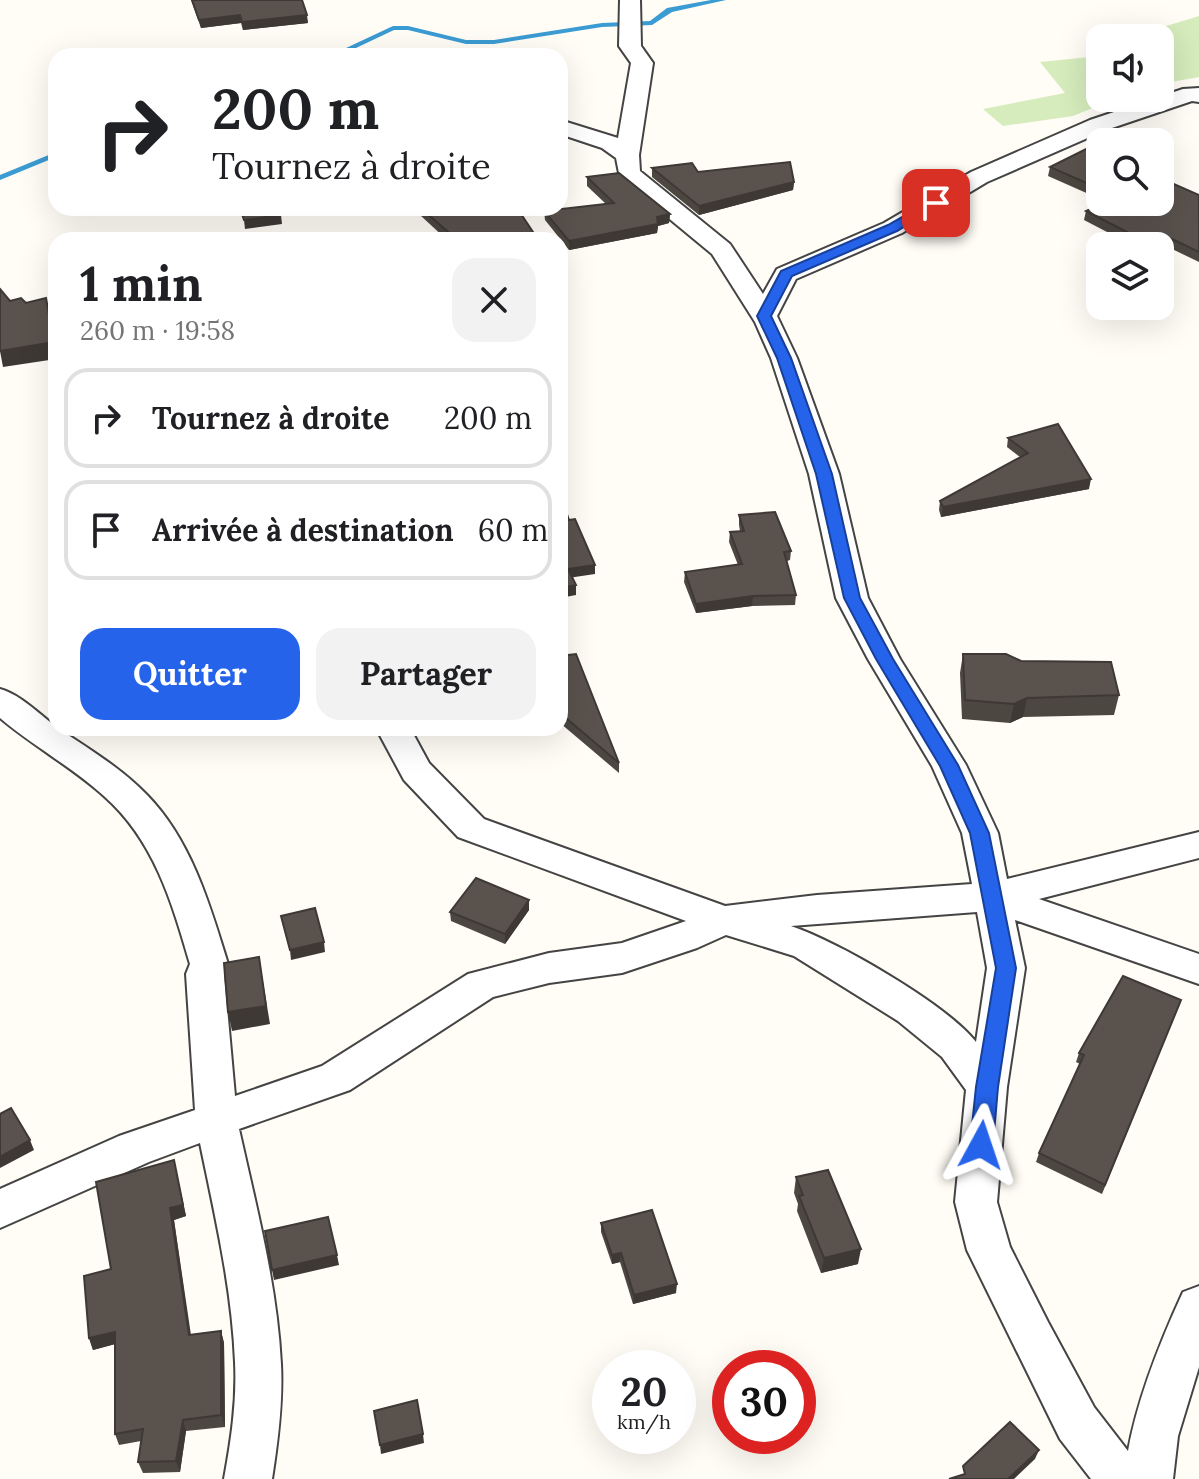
<!DOCTYPE html>
<html lang="fr">
<head>
<meta charset="utf-8">
<style>
  :root { --surface:#fff; --page:#f2f2f2; --text:#202124; --muted:#757577; --line:#e0e0e0; --accent:#2563eb }
  body { margin:0; font-family:Lora,serif; background:var(--page); color:var(--text); height:100vh; display:flex; flex-direction:column; font-size:30px; white-space:nowrap }
  * { box-sizing:border-box; margin:0 }
  p { font-size:26px; color:var(--muted) }
  .icon { flex:none; width:44px; height:44px; fill:none; stroke:currentColor; stroke-width:2; stroke-linecap:round; stroke-linejoin:round }
  .map { position:relative; flex:1; overflow:hidden }
  .details { position:absolute; left:48px; top:232px; width:520px; height:504px; display:flex; flex-direction:column; background:var(--surface); border-radius:24px; box-shadow:0 8px 32px #0002 }
  .details>* { flex:none }
  .top-card { position:absolute; left:48px; top:48px; width:520px; height:168px; border-radius:24px; box-shadow:0 8px 32px #0002; background:#fff; color:var(--text); overflow:hidden }
  .controls { position:absolute; left:1086px; top:24px; display:grid; gap:16px }
  .controls a { display:grid; place-items:center; width:88px; height:88px; border-radius:16px; background:var(--surface); box-shadow:0 8px 32px #0002; font-size:40px }
  .speed { position:absolute; left:592px; top:1350px; display:flex; gap:16px; font-size:40px; font-weight:700; text-align:center }
  .speed>* { display:grid; place-content:center; width:104px; height:104px; border-radius:50%; background:var(--surface); box-shadow:0 8px 32px #0002; line-height:1 }
  .speed small { font-size:20px; font-weight:400 }
  .speed .limit { border:12px solid #d22; background:#fff; color:#111 }
  .pin { position:absolute; display:grid; place-items:center; width:68px; height:68px; color:#fff; margin:-34px; border-radius:16px; box-shadow:0 4px 12px #0006 }
  .me { position:absolute; width:88px; margin:-44px; rotate:5deg; stroke-linejoin:round; filter:drop-shadow(0 0 6px #0008) }
  .turn { display:flex; align-items:center; gap:28px; height:168px; padding:0 32px; font-size:36px }
  .turn .icon { width:104px; height:104px; stroke-width:2.5 }
  .turn b { display:block; font-size:56px; line-height:68px }
  .round { display:grid; place-items:center; flex:none; width:84px; height:84px; border-radius:24px; background:var(--page) }
  .head { display:flex; align-items:center; justify-content:space-between; height:136px; padding:0 32px }
  h1 { font-size:48px; font-weight:800; line-height:60px }
  .primary-button { display:flex; gap:16px; margin-top:auto; padding:16px 32px }
  .primary-button a { flex:1; height:92px; border-radius:24px; background:var(--accent); color:#fff; font-size:32px; font-weight:800; line-height:92px; text-align:center }
  .primary-button a+a { background:var(--page); color:var(--text) }
  ul { padding:0; list-style:none }
  li { display:flex; align-items:center; gap:24px; height:100px; margin:0 16px 12px; padding:0 16px; border:4px solid var(--line); border-radius:24px }
  li div { flex:1 }
  li b { display:block; font-size:30px }
  li em { font-style:normal }
  .map>svg:first-child { display:block }
  .green { fill:#d6ecbc }
  .lines { fill:none; stroke-linecap:round; stroke-linejoin:round }
  .stream { fill:#3b9bd3; fill-rule:evenodd }
  .street-casing { stroke:#444; stroke-width:4 }
  .street { fill:#fff; fill-rule:evenodd }
  .wall { fill:#4d4742 }
  .shaded-wall { fill:#3f3936 }
  .building { fill:#5a524d; stroke:#3f3936; stroke-width:2 }
  .route { fill:#2563eb; stroke:#184099; stroke-width:2 }
</style>
</head>
<body>
<div class="map">
<svg width="1199" height="1479" viewBox="0 0 1199 1479">
  <rect width="100%" height="100%" fill="#fffdf5"/>
  <!-- green -->
  <g class="green">
    <polygon points="1199,16 1199,77 1160,84 1160,38 1140,38 1137,35"/>
    <polygon points="1100,56 1100,98 1117,98 1073,116 1003,126 983,109 1065,93 1040,62"/>
  </g>
  <g class="lines">
    <!-- stream -->
    <g class="stream">
      <polygon points="711,0 726,0 672,12 652,25 602,27 494,44 466,44 408,30 394,30 339,56 329,56 393,26 408,26 466,40 494,40 602,23 650,21 667,8"/>
      <polygon points="56,152 56,157 0,180 0,175"/>
    </g>
    <!-- street casing -->
    <g class="street-casing">
      <path id="street" d="M620 0H640L641 46 653 63 639 155 640 171 730 244 763 294 777 269 884 223 971 172 1090 120 1183 89 1199 88V102L1192 101 1106 130 987 182 902 233 796 279 777 316 797 358 839 474 868 598 900 659 966 765 998 833 1007 879 1199 832V858L1039 899 1199 954V984L1015 920 1025 968 1007 1087 997 1202 1010 1247 1048 1322 1094 1407 1128 1451C1138 1397 1160 1342 1183 1292L1199 1286V1367L1178 1436 1173 1479H1091L1060 1439 967 1250 955 1202 966 1090 942 1057 898 1021 794 956 726 935 697 948 622 973 549 983 493 997 350 1090 239 1129C256 1206 277 1284 281 1364 283 1402 278 1441 272 1479H224C231 1441 237 1402 235 1362 232 1288 215 1216 200 1143L149 1162 0 1228V1189L119 1136 195 1110 186 974 190 964C172 902 154 840 104 796 72 767 33 746 0 718V689C22 695 42 717 59 729 89 749 121 768 147 795 191 840 210 905 228 964L224 974 235 1096 322 1066 468 974 549 953 622 943 686 921 458 837 404 780 376 728H410L429 763 484 819 725 906 817 895 972 884 962 833 932 766 868 659 836 598 809 474 771 358 755 322 712 254 620 178 616 158 602 148 560 134V120L618 138 631 63 619 46ZM977 912 987 968 976 1042C946 1004 837 941 791 926Z"/>
    </g>
    <!-- street -->
    <use href="#street" class="street"/>
  </g>
  <!-- wall -->
  <g class="wall">
    <polygon points="191,0 302,0 308,23 243,30 241,23 201,28"/>
    <polygon points="1100,151 1100,199 1048,176 1050,167"/>
    <polygon points="652,168 698,172 794,182 793,190 699,215 652,177"/>
    <polygon points="587,177 670,214 669,223 658,226 657,233 569,250 545,220 544,211 606,204 587,186"/>
    <polygon points="1199,195 1199,262 1170,248 1160,254 1160,246 1134,246 1084,220 1086,211"/>
    <polygon points="419,208 517,208 537,240 447,240 420,215"/>
    <polygon points="1008,438 1089,489 941,517 939,510 940,501 1020,457 1007,447"/>
    <polygon points="739,515 791,551 790,560 787,561 796,595 795,605 752,606 696,613 684,582 685,572 738,565 729,542 730,532 740,531 739,525"/>
    <polygon points="963,654 1021,661 1119,695 1114,715 1023,717 1010,723 962,719 960,673"/>
    <polygon points="560,656 619,763 619,773 560,723"/>
    <polygon points="529,900 529,910 505,944 451,921 450,912"/>
    <polygon points="1181,1000 1102,1194 1036,1162 1039,1153 1080,1064 1076,1062 1079,1053"/>
    <polygon points="174,1160 186,1216 174,1220 191,1335 221,1331 224,1343 225,1427 186,1431 180,1472 143,1473 138,1462 141,1441 119,1445 115,1434 115,1344 93,1350 89,1338 111,1269"/>
    <polygon points="796,1177 858,1264 821,1273 797,1211 798,1204 794,1193"/>
    <polygon points="601,1223 676,1293 633,1304 620,1262 612,1264 601,1232"/>
  </g>
  <!-- shaded-wall -->
  <g class="shaded-wall">
    <polygon points="240,15 241,23 201,28 199,20"/>
    <polygon points="307,15 308,23 243,30 242,22"/>
    <polygon points="794,182 793,190 699,215 699,206"/>
    <polygon points="670,214 669,223 658,226 657,233 569,250 569,241"/>
    <polygon points="281,215 282,224 245,229 244,220"/>
    <polygon points="1172,239 1170,248 1160,254 1160,247"/>
    <polygon points="46,298 56,346 56,359 3,367 0,351"/>
    <polygon points="1091,479 1089,489 941,517 943,507"/>
    <polygon points="595,565 595,574 568,578 568,569"/>
    <polygon points="576,585 576,595 560,598 560,588"/>
    <polygon points="753,596 752,606 696,613 696,604"/>
    <polygon points="1027,698 1023,717 1010,723 1014,704"/>
    <polygon points="529,900 529,910 505,944 505,934"/>
    <polygon points="324,942 325,952 291,960 290,950"/>
    <polygon points="259,957 270,1024 232,1031 228,1012"/>
    <polygon points="30,1140 34,1150 0,1168 0,1157"/>
    <polygon points="174,1160 186,1216 174,1220 192,1347 189,1335 170,1208"/>
    <polygon points="861,1249 858,1264 821,1273 824,1258"/>
    <polygon points="621,1253 620,1262 612,1264 612,1255"/>
    <polygon points="337,1255 339,1265 274,1280 272,1270"/>
    <polygon points="677,1284 676,1293 633,1304 634,1295"/>
    <polygon points="221,1331 224,1343 225,1427 221,1415"/>
    <polygon points="115,1332 119,1343 93,1350 89,1338"/>
    <polygon points="183,1420 186,1431 180,1472 176,1461"/>
    <polygon points="423,1434 424,1443 381,1454 380,1445"/>
    <polygon points="1039,1450 1035,1459 1014,1479 1008,1479"/>
  </g>
  <!-- building -->
  <g class="building">
    <polygon points="192,0 302,0 307,15 242,22 240,15 199,20"/>
    <polygon points="1090,147 1100,151 1100,189 1050,167"/>
    <polygon points="790,162 794,182 699,206 652,168 692,163 698,172"/>
    <polygon points="619,173 670,214 657,217 658,224 569,241 544,211 614,203 587,177"/>
    <polygon points="1160,178 1199,195 1199,252 1172,239 1160,247 1154,246 1086,211 1106,202 1160,202"/>
    <polygon points="240,208 279,208 281,215 244,220"/>
    <polygon points="421,208 517,208 537,238 525,240 457,240"/>
    <polygon points="0,289 10,301 21,298 26,303 46,298 54,342 0,351"/>
    <polygon points="1058,424 1091,479 943,507 940,501 1028,453 1008,438"/>
    <polygon points="560,494 569,520 575,519 595,565 568,569 576,585 560,588"/>
    <polygon points="775,512 791,551 784,552 796,595 753,596 696,604 685,572 742,564 730,532 744,531 739,515"/>
    <polygon points="576,654 619,763 560,713 560,656"/>
    <polygon points="963,654 1006,654 1021,661 1111,662 1119,695 1027,698 1014,704 965,700"/>
    <polygon points="476,878 529,900 505,934 450,912"/>
    <polygon points="315,908 324,942 290,950 281,916"/>
    <polygon points="259,957 266,1006 228,1012 224,963"/>
    <polygon points="1123,976 1181,1000 1105,1185 1039,1153 1084,1055 1079,1053"/>
    <polygon points="11,1108 30,1140 0,1157 0,1114"/>
    <polygon points="174,1160 183,1205 170,1208 189,1335 221,1331 221,1415 183,1420 176,1461 138,1462 143,1429 115,1434 115,1332 89,1338 84,1276 111,1269 96,1182"/>
    <polygon points="828,1170 861,1249 824,1258 799,1196 803,1195 796,1177"/>
    <polygon points="652,1210 677,1284 634,1295 621,1253 612,1255 601,1223"/>
    <polygon points="328,1217 337,1255 272,1270 265,1231"/>
    <polygon points="417,1400 423,1434 380,1445 374,1411"/>
    <polygon points="1010,1422 1039,1450 1008,1479 949,1479 965,1474 963,1466"/>
  </g>
  <!-- route -->
  <polygon class="route" points="932,200 943,203 897,231 792,276 771,316 791,358 832,474 860,598 893,659 958,765 989,833 1016,968 998,1087 993,1145 989,1151 981,1154 974,1151 970,1145 976,1087 996,968 970,833 940,766 876,659 844,598 816,474 777,358 757,316 781,271 888,225"/>
</svg>
<div class="controls">
<a><svg class="icon" aria-label="sound" viewBox="0 0 24 24"><path d="M4 9h4l5-4v14l-5-4H4zM17 9q2 3 0 6"/></svg></a>
<a><svg class="icon" aria-label="search" viewBox="0 0 24 24"><circle cx="10" cy="10" r="6"/><path d="M15 15l6 6"/></svg></a>
<a><svg class="icon" aria-label="layers" viewBox="0 0 24 24"><path d="M12 4l9 5-9 5-9-5zM3 14l9 5 9-5"/></svg></a>
</div>
<div class="speed"><div>20<small>km/h</small></div><div class="limit">30</div></div>
<div class="pin" style="left:936px;top:203px;background:#d93025"><svg class="icon" aria-label="arrive" viewBox="0 0 24 24"><path d="M6 21V4h12l-3 4 3 4H6"/></svg></div>
<svg class="me" style="left:981px;top:1145px" viewBox="-20 -20 40 40"><path d="M0-17L14 15 0 8-14 15z" fill="#2563eb" stroke="#fff" stroke-width="4"/></svg>
<div class="top-card">
<div class="turn"><svg class="icon" aria-label="right" viewBox="0 0 24 24"><path d="M7 20v-9h11M14 6l5 5-5 5"/></svg><div><b>200 m</b>Tournez à droite</div></div>
</div>
<section class="details">
<div class="head"><div><h1>1 min</h1><p>260 m · 19:58</p></div><a class="round"><svg class="icon" aria-label="close" viewBox="0 0 24 24"><path d="M6 6l12 12M18 6L6 18"/></svg></a></div>
<ul>
<li><svg class="icon" aria-label="right" viewBox="0 0 24 24"><path d="M7 20v-9h11M14 6l5 5-5 5"/></svg><div><b>Tournez à droite</b></div><em>200 m</em></li>
<li><svg class="icon" aria-label="arrive" viewBox="0 0 24 24"><path d="M6 21V4h12l-3 4 3 4H6"/></svg><div><b>Arrivée à destination</b></div><em>60 m</em></li>
</ul>
<div class="primary-button"><a>Quitter</a><a>Partager</a></div>
</section>
</div>
</body>
</html>
